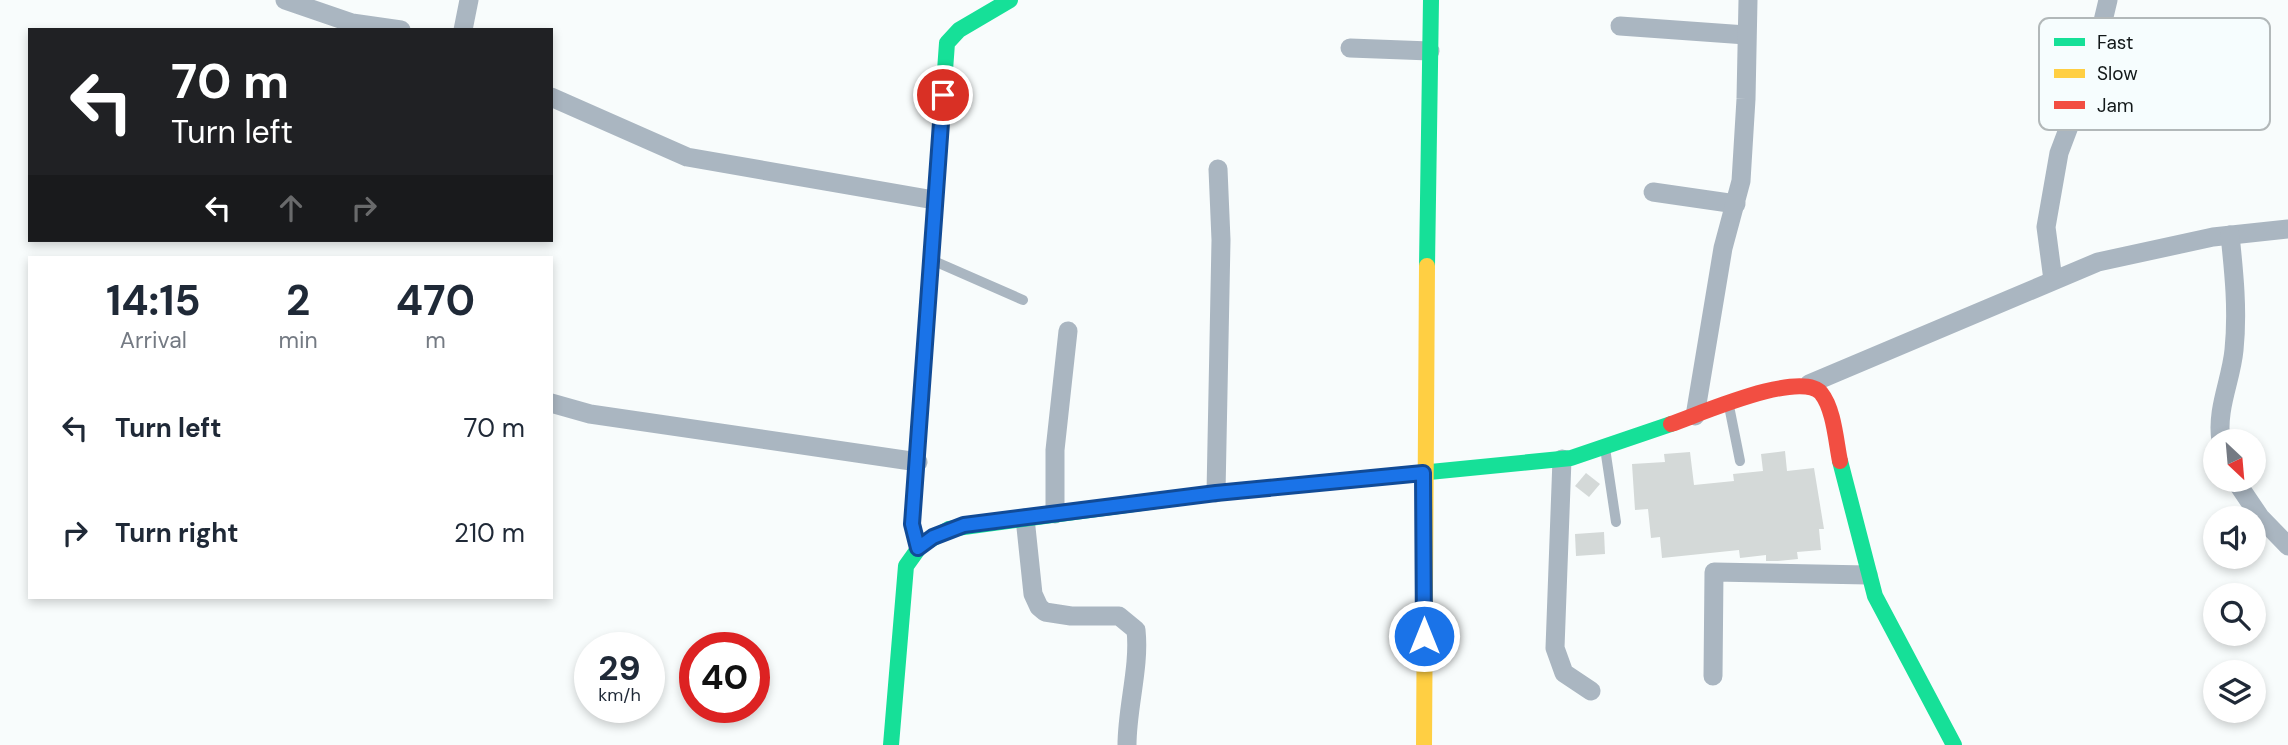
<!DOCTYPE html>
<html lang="en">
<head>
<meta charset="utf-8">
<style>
  :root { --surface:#fff; --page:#f6f6f7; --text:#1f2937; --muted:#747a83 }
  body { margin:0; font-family:"DM Sans",sans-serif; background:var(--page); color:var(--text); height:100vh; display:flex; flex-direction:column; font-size:26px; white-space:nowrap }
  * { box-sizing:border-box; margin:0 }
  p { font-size:23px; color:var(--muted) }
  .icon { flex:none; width:38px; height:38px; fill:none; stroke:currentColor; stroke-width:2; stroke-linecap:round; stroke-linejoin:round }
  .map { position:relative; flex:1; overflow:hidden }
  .sheet { position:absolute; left:28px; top:256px; width:525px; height:343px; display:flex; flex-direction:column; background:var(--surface); border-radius:0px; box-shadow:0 4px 10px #0003 }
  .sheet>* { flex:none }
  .hud { position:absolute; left:28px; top:28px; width:525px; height:214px; border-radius:0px; box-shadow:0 4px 10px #0003; background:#202124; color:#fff; overflow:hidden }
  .needle { width:46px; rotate:154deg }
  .tools { position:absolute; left:2203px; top:429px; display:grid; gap:14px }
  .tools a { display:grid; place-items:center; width:63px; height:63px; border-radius:50%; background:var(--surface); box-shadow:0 4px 10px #0003; font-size:35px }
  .speed { position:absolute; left:574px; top:632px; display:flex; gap:14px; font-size:35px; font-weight:700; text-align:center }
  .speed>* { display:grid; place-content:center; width:91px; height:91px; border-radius:50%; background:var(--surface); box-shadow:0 4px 10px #0003; line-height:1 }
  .speed small { font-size:18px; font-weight:400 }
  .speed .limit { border:10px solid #d22; background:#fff; color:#111 }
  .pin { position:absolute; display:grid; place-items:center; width:60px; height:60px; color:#fff; margin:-30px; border:4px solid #fff; border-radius:50%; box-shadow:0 2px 7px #0007 }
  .me { position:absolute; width:77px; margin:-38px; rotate:0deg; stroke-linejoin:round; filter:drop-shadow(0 0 5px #0008) }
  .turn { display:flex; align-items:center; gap:24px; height:147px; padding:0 28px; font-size:32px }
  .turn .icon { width:91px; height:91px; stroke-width:2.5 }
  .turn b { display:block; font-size:49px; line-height:60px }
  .lanes { display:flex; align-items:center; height:66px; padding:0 28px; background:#0003; justify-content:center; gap:35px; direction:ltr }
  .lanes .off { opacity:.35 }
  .eta { display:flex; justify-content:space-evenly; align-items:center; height:119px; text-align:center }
  .eta b { font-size:42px; font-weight:700; line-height:49px }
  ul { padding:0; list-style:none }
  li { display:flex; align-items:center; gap:21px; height:105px; padding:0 28px }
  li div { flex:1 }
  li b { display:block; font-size:26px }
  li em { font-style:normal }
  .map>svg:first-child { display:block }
  .building { fill:#d4d9d8 }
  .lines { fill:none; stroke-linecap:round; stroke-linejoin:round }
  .lane { stroke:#aab6c1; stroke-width:10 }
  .street { stroke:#aab6c1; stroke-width:19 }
  .fast { stroke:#16e098; stroke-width:16 }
  .slow { stroke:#ffcf43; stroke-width:16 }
  .jam { stroke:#f24e42; stroke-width:16 }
  .route-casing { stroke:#114b97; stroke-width:18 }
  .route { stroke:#1a73e8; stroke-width:12 }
  .key { fill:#f6fdfe; stroke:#b2b8b9; stroke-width:2 }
  .key-label { font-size:19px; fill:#121819 }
</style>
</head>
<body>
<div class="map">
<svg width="2288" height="745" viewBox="0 0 2288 745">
  <rect width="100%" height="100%" fill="#f8fcfc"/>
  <!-- building -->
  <g class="building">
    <polygon points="1785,451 1787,471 1814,468 1824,529 1819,529 1821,550 1797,552 1798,559 1778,561 1766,561 1766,555 1740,558 1739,550 1662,558 1660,537 1651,538 1648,509 1635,510 1632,464 1665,462 1664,454 1690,452 1694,485 1734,481 1733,474 1763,471 1761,454"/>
    <polygon points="1586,473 1600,484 1589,497 1575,486"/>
    <polygon points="1604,532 1605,554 1576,556 1575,534"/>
  </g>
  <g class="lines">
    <!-- lane -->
    <g class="lane">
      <polyline points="934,261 1023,300"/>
      <polyline points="1729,406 1740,461"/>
      <polyline points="1605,448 1616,522"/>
    </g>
    <!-- street -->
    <g class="street">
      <polyline points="285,0 352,23 401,30"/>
      <polyline points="1620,26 1746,35"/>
      <polyline points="463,30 469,0"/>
      <polyline points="1350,48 1430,51"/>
      <polyline points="551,97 687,157 934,200"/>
      <polyline points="1653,192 1736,204"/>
      <polyline points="2053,280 2046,227 2059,153 2093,63 2108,0"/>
      <polyline points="1809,384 2098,262 2213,237 2288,229"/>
      <polyline points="551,403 590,414 918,462"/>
      <polyline points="1695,416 1723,248 1741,181 1746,99 1748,0"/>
      <path d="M2221 441C2216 409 2231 381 2234 350 2238 311 2234 273 2230 235"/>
      <polyline points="1562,459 1555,648 1564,673 1591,691"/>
      <polyline points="2235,480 2260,517 2288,546"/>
      <polyline points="1216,493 1221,240 1218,169"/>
      <polyline points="1055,514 1055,450 1068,331"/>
      <path d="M1025 518 1033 594 1039 607 1045 612 1071 616H1119L1136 630C1140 667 1127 707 1127 745"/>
      <polyline points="1713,676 1714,572 1868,575"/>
    </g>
    <!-- fast -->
    <g class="fast">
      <polyline points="1427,266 1431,0"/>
      <polyline points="1840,461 1875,596 1954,745"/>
      <polyline points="918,548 912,524 947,43 959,30 1010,0"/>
      <polyline points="891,745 906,566 921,545 949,529 1216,493 1571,458 1671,424"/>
    </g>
    <!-- slow -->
    <polyline class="slow" points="1424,745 1427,266"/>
    <!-- jam -->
    <path class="jam" d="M1671 424C1698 415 1801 369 1821 393 1834 409 1836 442 1840 461"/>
  </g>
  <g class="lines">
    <!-- route casing -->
    <g class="route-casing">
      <polyline id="route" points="943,95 912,524 918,548 933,537 964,525 1216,493 1423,473 1424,636"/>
    </g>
    <!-- route -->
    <use href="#route" class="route"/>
  </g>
  <!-- legend -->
  <rect x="2039" y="18" width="231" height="112" rx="10" class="key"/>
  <rect x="2054" y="38" width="31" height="8" fill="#16e098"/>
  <rect x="2054" y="69" width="31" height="9" fill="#ffcf43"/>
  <rect x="2054" y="101" width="31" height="8" fill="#f24e42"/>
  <g class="key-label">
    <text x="2097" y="49">Fast</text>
    <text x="2097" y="80">Slow</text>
    <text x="2097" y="112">Jam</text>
  </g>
</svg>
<div class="tools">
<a><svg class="needle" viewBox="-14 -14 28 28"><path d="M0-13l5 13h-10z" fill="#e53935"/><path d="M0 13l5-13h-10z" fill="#747a83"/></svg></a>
<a><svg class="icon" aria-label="sound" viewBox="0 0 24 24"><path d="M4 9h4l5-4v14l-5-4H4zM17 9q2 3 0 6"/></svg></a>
<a><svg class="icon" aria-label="search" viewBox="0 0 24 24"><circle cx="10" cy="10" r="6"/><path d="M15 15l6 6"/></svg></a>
<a><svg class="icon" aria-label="layers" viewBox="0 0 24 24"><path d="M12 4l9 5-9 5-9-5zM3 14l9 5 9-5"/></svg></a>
</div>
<div class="speed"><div>29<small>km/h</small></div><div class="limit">40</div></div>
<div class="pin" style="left:943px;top:95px;background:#d93025"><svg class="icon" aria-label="arrive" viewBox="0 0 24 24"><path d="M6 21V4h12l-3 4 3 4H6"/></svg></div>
<svg class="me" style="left:1424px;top:636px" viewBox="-20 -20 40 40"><circle r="17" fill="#1a73e8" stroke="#fff" stroke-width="3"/><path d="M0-11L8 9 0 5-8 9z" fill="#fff"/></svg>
<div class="hud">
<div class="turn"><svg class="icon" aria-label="left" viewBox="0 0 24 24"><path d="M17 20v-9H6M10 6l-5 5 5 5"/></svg><div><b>70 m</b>Turn left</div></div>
<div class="lanes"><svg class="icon" aria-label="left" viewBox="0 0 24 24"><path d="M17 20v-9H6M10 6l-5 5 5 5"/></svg><svg class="icon off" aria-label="ahead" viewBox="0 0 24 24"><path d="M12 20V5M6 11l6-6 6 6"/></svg><svg class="icon off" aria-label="right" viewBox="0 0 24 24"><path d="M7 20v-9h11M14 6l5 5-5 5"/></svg></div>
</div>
<section class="sheet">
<div class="eta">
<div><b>14:15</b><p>Arrival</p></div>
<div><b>2</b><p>min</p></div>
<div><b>470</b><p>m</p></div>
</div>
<ul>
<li><svg class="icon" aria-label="left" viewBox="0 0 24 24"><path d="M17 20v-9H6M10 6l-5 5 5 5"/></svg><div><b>Turn left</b></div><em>70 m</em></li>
<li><svg class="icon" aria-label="right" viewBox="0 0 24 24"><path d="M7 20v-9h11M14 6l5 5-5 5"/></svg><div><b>Turn right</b></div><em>210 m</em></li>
</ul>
</section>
</div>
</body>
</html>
